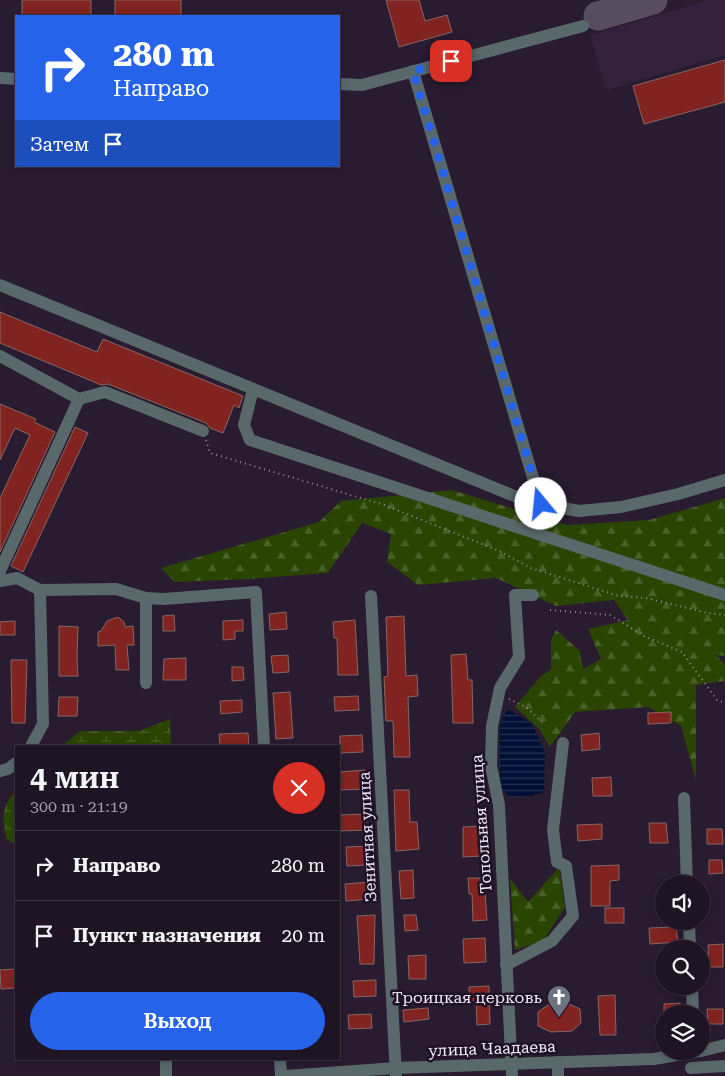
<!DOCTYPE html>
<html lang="ru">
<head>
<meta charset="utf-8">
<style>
  :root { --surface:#1f1424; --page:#2c2131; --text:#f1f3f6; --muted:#a19ea6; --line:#3c3341; --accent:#2563eb }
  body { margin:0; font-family:"Roboto Serif",serif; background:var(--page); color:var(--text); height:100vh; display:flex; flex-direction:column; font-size:19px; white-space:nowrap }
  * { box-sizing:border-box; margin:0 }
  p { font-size:16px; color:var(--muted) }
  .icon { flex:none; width:28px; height:28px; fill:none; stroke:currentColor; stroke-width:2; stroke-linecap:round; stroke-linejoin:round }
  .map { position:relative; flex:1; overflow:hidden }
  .drawer { position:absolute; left:15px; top:745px; width:325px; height:315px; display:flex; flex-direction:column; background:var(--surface); border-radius:0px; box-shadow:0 2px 8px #0003,0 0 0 1px var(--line) }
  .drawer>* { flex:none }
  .banner { position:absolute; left:15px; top:15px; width:325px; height:152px; border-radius:0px; box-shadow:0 2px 8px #0003,0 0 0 1px var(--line); background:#2563eb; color:#fff; overflow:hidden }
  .fabs { position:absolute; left:655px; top:875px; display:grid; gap:10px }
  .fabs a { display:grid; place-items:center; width:55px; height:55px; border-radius:50%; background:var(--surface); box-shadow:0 2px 8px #0003,0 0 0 1px var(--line); font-size:25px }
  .pin { position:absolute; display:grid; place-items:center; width:42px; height:42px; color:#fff; margin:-21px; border-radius:10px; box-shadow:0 2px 8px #0006 }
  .me { position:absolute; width:55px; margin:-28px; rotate:343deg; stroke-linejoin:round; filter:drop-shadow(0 0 4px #0008) }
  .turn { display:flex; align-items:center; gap:18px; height:105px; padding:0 15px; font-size:22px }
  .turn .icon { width:65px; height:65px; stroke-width:2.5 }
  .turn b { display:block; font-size:35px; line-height:42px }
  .then { display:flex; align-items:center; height:48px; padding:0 15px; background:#0003; gap:10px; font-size:19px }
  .round { display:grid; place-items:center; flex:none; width:52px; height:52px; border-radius:26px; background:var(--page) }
  .head { display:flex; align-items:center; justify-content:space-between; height:85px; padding:0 15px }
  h1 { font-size:30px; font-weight:600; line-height:38px }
  .action { display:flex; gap:10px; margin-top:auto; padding:10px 15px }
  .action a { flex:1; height:58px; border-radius:30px; background:var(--accent); color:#fff; font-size:20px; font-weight:600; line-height:58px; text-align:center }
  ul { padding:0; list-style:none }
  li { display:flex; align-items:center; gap:15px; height:70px; padding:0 15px; border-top:1px solid var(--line) }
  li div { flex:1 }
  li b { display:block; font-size:19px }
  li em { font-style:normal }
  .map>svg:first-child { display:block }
  .built { fill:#34223c }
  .forest { fill:url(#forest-firs) }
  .wetland { fill:url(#wetland-marsh) }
  .water { fill:url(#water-rules) }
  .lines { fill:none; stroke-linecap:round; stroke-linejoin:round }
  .taxiway { stroke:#584c5f; stroke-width:29 }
  .building { fill:#812320; stroke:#876763 }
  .path { stroke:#968b9c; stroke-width:2; stroke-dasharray:1 4; stroke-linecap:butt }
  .minor { stroke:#59686a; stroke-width:12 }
  .route { stroke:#2563eb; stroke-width:9; stroke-dasharray:0 16.2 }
  .labels { text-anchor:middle; stroke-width:5; stroke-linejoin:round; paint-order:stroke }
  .street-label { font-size:16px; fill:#f2e9f7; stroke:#1f1226 }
  .poi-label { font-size:16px; fill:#f2e9f7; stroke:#1f1226; text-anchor:end }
</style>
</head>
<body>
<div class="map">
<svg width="725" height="1076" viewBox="0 0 725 1076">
  <defs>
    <pattern id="forest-firs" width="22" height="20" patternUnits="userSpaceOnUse" patternTransform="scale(1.25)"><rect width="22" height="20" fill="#2a4502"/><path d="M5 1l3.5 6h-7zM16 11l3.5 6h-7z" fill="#496028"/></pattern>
    <pattern id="wetland-marsh" width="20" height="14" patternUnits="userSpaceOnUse" patternTransform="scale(1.25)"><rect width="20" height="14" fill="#2a4502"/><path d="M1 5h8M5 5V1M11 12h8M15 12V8" fill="none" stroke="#496028"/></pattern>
    <pattern id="water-rules" width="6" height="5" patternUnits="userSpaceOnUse" patternTransform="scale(1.25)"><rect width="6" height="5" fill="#001035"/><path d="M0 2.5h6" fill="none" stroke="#263353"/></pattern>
  </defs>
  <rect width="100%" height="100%" fill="#291b30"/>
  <!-- built -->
  <polygon class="built" points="709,0 725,0 725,55 606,90 590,35"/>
  <!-- forest -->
  <g class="forest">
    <polygon points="452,490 567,525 649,520 725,498 725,656 716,655 725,664 725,681 696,685 696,780 681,726 648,707 575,712 550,747 539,729 515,707 540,677 551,669 551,640 556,630 580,651 583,669 601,659 588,629 628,620 614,600 556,606 496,578 418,585 387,562 391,534 362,523 328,573 249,579 175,582 161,568 319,522 341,501"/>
    <polygon points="559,867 565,907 543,941 515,950 510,878 528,902"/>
  </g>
  <!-- wetland -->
  <g class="wetland">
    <polygon points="170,719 171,746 62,746 80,731 139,731"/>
    <path d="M16 790V846L6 838C2 816 1 808 16 790Z"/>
  </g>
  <!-- water -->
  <polygon class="water" points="508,709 532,724 545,752 544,792 531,796 510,797 500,787 500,723"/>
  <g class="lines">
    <!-- taxiway -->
    <polyline class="taxiway" points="598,16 653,0"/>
  </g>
  <!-- building -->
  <g class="building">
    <rect x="22" y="0" width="69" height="16"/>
    <rect x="115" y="0" width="66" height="16"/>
    <polygon points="386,0 419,0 425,21 447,15 452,32 399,47"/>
    <polygon points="725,60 725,102 644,124 633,86"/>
    <polygon points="0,312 97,352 103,339 243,396 239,408 234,405 223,433 210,428 206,423 108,384 101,385 87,379 0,343"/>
    <polygon points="0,404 36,419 34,422 55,432 0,552 0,498 30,435 15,428 0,460"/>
    <polygon points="75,427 88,433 23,572 11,566"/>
    <polygon points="286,612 287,629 270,630 269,614"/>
    <polygon points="174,615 175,631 163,631 163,616"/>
    <polygon points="404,616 406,676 417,675 418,696 408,697 410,757 394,757 393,721 386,721 384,677 388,676 386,617"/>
    <polygon points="118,617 124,622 125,627 133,626 134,645 127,645 129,670 116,670 115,645 98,646 98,632 101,631 107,621"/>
    <polygon points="243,620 243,631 235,631 235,639 223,640 223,621"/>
    <polygon points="355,620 358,675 338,675 337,638 334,638 333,622"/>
    <polygon points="15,621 15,635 0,635 0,622"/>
    <polygon points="59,626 78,627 77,657 78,676 59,676"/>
    <polygon points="466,654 468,680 472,680 473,723 453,723 451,655"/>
    <polygon points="288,655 289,672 273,673 271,656"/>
    <polygon points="186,658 186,680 163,680 164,659"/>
    <polygon points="11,660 27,660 25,723 12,723"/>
    <polygon points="232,667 243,667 244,680 232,681"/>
    <polygon points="290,692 293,738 276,739 273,693"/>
    <polygon points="358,696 359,710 335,711 334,697"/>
    <polygon points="59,697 78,697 77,716 58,716"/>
    <polygon points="242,700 242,712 221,714 220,701"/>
    <polygon points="671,712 671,723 648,724 648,713"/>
    <polygon points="248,733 249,746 220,746 219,734"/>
    <polygon points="599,733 600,749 582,751 581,735"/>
    <polygon points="362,735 363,752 340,753 340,736"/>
    <polygon points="365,770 366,789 339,790 339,772"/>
    <polygon points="611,777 612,796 593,796 592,778"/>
    <polygon points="394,790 409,790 410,822 417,822 419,849 396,851"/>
    <polygon points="366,814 367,830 339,831 339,815"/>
    <polygon points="649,823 666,823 668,843 650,843"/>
    <polygon points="602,824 602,839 578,841 577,825"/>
    <polygon points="483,826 483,856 463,857 463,827"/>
    <polygon points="707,829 722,829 723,844 707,844"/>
    <polygon points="369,846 369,865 347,866 346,847"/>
    <polygon points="709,860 722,860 723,873 709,874"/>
    <polygon points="619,865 619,880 610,881 610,906 591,906 591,866"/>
    <polygon points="413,870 414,898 401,899 399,871"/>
    <polygon points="468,878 484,878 487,920 473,921 472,894 469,894"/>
    <polygon points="370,882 372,899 346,901 345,884"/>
    <rect x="605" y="908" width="19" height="15"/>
    <polygon points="375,915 374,964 360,964 357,916"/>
    <polygon points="404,915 416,915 418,930 405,931"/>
    <polygon points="676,927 678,942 650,944 649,928"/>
    <polygon points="485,938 486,962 464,963 463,939"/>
    <polygon points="723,944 723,967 709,967 708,945"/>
    <polygon points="426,955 426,979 409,979 408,956"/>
    <polygon points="16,969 16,988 1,989 0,970"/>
    <polygon points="376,980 376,996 354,997 353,981"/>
    <polygon points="489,986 490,1024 477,1025 476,1001 470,1001 469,987"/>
    <polygon points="615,995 616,1035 600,1035 598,996"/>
    <polygon points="680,1003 681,1014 664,1014 664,1004"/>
    <polygon points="569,1004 580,1009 581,1023 572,1031 551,1032 538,1026 538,1012 548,1005"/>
    <polygon points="428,1008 429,1019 404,1022 403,1010"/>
    <polygon points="707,1009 723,1009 723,1024 708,1024"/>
    <polygon points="371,1014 372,1028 349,1029 348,1015"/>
  </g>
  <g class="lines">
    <!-- path -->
    <g class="path">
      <polyline points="206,440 210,453 384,505 497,550 531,568 619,596 646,598 708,613 725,615"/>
      <polyline points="550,610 610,615 644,636 682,652 717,700 725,703"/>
      <polyline points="509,699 526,707 545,725"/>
    </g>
    <!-- minor -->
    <g class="minor">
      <polyline points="413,71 541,505"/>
      <polyline points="0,78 16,79"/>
      <polyline points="339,84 362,85 583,26"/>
      <polyline points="0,285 529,502 579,511 621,507 678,494 725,480"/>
      <polyline points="0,356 79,399 0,571"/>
      <polyline points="253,389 244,425 250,440 725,595"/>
      <polyline points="79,399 105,392 203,431"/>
      <polyline points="0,581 17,578 40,590 116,589 146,598 164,599 256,592 264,746"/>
      <polyline points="371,596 396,1076"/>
      <polyline points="146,683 146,598"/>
      <polyline points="31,746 43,724 40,590"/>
      <polyline points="0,771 8,769 16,763"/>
      <polyline points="684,798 687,884"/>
      <polyline points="689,921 690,949"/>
      <polyline points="506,965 552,941 573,916 566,866 557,862 553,830 563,743"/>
      <polyline points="692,986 693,1014"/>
      <polyline points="701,1051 725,1045"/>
      <polyline points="166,1059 166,1076"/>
      <polyline points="280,1059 281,1076"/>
      <polyline points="691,1068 725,1066"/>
      <polyline points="286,1076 396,1068 654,1059 700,1051"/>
      <polyline points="512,1076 499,805 491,766 492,726 500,688 519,657 515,595 533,595"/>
      <polyline points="558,1076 558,1062"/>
    </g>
  </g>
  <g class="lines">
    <!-- route -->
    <polyline class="route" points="451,61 413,71 541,504"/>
  </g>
  <!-- icons -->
  <defs>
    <g id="church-pin" transform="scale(1.25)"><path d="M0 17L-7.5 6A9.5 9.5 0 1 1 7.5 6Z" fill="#6b7280" stroke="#1f1226"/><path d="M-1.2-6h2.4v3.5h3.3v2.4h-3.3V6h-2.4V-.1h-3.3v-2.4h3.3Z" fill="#fff"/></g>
  </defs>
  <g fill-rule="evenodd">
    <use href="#church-pin" x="559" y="997"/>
  </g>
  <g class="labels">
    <!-- street labels -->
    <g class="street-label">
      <text transform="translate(481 824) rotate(-94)" y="6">Топольная улица</text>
      <text transform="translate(367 837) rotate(-93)" y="6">Зенитная улица</text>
      <text transform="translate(492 1048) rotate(-2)" y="6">улица Чаадаева</text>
    </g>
    <!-- poi labels -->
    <g class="poi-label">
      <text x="542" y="1003">Троицкая церковь</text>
    </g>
  </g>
</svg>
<div class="fabs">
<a><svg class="icon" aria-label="sound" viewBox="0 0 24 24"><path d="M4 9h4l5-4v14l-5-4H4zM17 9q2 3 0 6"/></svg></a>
<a><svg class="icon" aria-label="search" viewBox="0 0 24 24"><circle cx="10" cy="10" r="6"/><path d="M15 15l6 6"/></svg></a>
<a><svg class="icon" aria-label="layers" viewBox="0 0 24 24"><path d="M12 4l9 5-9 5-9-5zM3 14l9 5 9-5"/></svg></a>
</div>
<div class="pin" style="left:451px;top:61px;background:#d93025"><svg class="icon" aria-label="arrive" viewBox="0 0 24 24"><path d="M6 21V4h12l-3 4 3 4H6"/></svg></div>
<svg class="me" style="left:541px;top:504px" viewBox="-20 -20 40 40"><circle r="19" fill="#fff"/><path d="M0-13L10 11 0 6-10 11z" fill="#2563eb"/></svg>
<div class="banner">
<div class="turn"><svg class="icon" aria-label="right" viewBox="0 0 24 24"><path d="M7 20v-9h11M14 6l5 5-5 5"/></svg><div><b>280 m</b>Направо</div></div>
<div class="then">Затем<svg class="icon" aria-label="arrive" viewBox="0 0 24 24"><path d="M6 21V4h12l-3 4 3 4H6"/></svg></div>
</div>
<section class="drawer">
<div class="head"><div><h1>4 мин</h1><p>300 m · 21:19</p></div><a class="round" style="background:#d93025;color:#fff"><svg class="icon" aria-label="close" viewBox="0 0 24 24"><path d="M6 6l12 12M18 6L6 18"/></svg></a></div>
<ul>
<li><svg class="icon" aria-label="right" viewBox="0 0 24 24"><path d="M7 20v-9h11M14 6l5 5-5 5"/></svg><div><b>Направо</b></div><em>280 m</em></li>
<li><svg class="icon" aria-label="arrive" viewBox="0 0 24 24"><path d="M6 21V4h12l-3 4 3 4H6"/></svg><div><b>Пункт назначения</b></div><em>20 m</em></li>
</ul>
<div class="action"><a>Выход</a></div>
</section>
</div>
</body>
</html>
